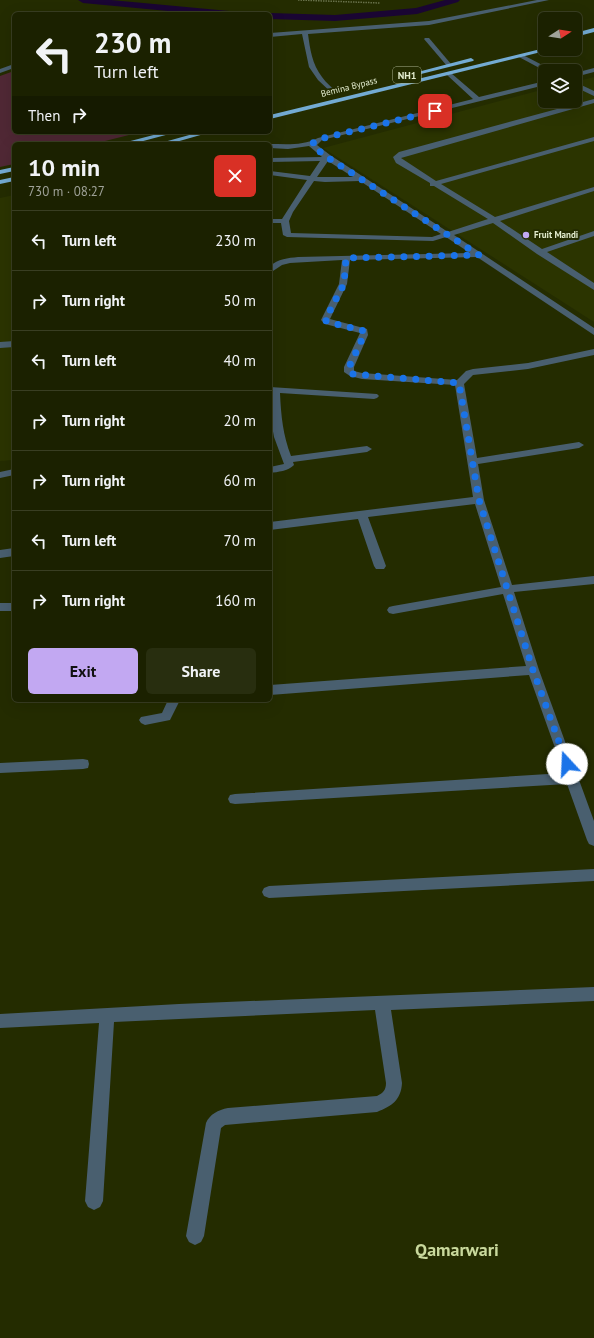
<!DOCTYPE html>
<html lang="en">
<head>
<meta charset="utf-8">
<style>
  :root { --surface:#1b2100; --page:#282e0f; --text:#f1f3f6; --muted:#a0a399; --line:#393e22; --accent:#c2a8f2 }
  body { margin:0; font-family:"PT Sans",sans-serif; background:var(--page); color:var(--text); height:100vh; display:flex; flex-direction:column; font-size:15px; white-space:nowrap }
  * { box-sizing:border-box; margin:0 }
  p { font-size:13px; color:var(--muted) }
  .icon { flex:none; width:22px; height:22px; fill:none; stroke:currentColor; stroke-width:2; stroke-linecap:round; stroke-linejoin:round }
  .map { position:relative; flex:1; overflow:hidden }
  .side { position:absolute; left:12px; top:142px; width:260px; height:560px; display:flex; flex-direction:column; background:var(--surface); border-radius:6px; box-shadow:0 4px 16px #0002,0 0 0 1px var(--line) }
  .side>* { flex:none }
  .banner { position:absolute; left:12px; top:12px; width:260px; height:122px; border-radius:6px; box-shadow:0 4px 16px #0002,0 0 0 1px var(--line); background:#1b2100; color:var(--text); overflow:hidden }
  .needle { width:26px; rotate:78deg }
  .tools { position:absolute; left:538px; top:12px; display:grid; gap:8px }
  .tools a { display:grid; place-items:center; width:44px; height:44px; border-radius:6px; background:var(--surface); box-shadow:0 4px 16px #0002,0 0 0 1px var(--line); font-size:20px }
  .pin { position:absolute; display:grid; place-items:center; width:34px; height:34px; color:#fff; margin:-17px; border-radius:8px; box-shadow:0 2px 6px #0006 }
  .me { position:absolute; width:44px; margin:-22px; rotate:340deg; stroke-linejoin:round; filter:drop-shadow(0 0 3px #0008) }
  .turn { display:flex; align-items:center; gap:14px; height:84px; padding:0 16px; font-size:18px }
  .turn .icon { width:52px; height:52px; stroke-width:2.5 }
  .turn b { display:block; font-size:28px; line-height:34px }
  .then { display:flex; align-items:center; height:38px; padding:0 16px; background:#0003; gap:8px; font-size:15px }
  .round { display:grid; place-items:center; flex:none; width:42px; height:42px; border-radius:6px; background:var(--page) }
  .summary { display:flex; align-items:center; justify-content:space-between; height:68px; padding:0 16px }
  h1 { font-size:24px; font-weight:600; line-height:30px }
  .action { display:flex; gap:8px; margin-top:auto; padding:8px 16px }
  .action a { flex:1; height:46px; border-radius:6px; background:var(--accent); color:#111; font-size:16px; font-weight:600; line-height:46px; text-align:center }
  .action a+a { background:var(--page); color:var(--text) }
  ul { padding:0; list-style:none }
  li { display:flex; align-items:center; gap:12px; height:60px; padding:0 16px; border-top:1px solid var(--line) }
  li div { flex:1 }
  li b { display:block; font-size:15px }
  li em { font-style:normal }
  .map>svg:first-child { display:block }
  .built { fill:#2b3400 }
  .green { fill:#502835 }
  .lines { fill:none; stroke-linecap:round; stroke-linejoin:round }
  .canal { fill:#1a0533; fill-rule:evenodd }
  .path { stroke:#68714a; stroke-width:1.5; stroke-dasharray:1.5 1; stroke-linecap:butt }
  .minor { fill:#495f6f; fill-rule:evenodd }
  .highway { fill:#73abd3; fill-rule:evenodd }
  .route { stroke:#1a73e8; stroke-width:7; stroke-dasharray:0 12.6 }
  .poi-dot { fill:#c2a8f2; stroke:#242c00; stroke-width:1.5 }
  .labels { text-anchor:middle; stroke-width:4; stroke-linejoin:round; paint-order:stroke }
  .far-street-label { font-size:9px; fill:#e3ecce; stroke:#242c00 }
  .far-poi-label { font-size:9px; font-weight:bold; fill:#e3ecce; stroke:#242c00; text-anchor:start }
  .shield { fill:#242c00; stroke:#aab290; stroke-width:1 }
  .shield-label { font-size:10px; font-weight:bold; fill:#e3ecce }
  .near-district-label { font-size:18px; font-weight:bold; fill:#c9d99c; stroke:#242c00 }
</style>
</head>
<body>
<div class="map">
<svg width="594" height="1338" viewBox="0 0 594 1338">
  <rect width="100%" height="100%" fill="#242c00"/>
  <!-- built -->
  <g class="built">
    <polygon points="594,77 594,322 323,148 545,89 545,101 575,101 575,82"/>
    <polygon points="14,195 14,460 0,461 0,198"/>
  </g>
  <!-- green -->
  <polygon class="green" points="14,71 14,132 141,132 93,144 14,144 14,164 0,167 0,76"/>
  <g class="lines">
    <!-- canal -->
    <g class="canal">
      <polygon points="78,0 111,0 229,11 234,14 200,14 83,3"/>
      <polygon points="445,0 460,0 458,2 417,14 335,21 270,19 270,14 267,14 270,13 335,15 416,8"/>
    </g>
    <!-- path -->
    <polyline class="path" points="298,0 380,3"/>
    <!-- minor -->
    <g class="minor">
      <path d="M537 0H549L429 25 308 34C310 49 312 64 322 77 326 83 332 87 337 93L334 95 318 80 309 67 302 34 270 37V33L429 21Z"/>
      <polygon points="425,38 429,38 451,64 451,66 447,66 424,39"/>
      <polygon points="521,54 552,70 553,71 545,71 519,57 518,56"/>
      <polygon points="14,64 14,68 0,73 0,69"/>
      <polygon points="594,68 594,72 575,77 575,73"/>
      <path d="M447 73H451L479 97 545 81V85L322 140 317 145 330 155 448 232 488 219 434 186H430V183L396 163 393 157 399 152 594 99V103L401 158 436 181 594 137V141L441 184 495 217 594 187V191L500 221 542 249 594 231V236L547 252 594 283V290L537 254 493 223 454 235 594 328V335L477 257 350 260 347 284 330 319 367 329 368 335 354 367V371L362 373 457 380 466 371 473 369 528 363 594 349V355L528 369 473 375 464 384 477 458 579 442 584 445 579 448 478 464 484 500 512 585 594 576V584L514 592 539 670 594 821V846L589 844 587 840 567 784 235 804 230 803 228 799 230 795 235 794 564 773 529 675 270 695V685L526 666 503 594 393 614 389 613 387 610 389 607 393 606 501 587 475 504 368 517 386 566 384 569H376L374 566 358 519 270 530V522L473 497 455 385 362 379 350 376 344 372V367L360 333 325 324 321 320 339 284 342 260 290 263 282 265 270 273V266C278 259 288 258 298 257L470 253 446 237 433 241 287 237 283 235 281 223H270V219H282L307 180 270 175V171L310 176 320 161 270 162V158L322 157 309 146 288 149 270 148 269 144C286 144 303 146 318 138L473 99 447 75ZM328 161 353 177H317ZM314 181 325 182 360 181 441 234 432 237 291 233 289 221 293 212Z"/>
      <polygon points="575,82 594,91 594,96 575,87"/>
      <polygon points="14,341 14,347 0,348 0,342"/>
      <path d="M270 387 377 394 379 396 377 398 374 399 280 393C281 416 283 435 291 456L367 446 372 449 367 452 293 462 294 465C288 471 278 472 270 473V467L284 464 274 437 271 420Z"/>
      <polygon points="14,469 14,475 0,478 0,472"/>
      <polygon points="14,548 14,556 0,558 0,550"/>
      <rect x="0" y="603" width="14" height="8"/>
      <polygon points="168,700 180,700 170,720 145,725 141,723 139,720 141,717 162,713"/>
      <polygon points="83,759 88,760 89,764 88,768 83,769 0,773 0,763"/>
      <polygon points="594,869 594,881 269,898 264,896 262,892 264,888 269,886"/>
      <path d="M594 987V1001L391 1010 402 1083C401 1100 392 1106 377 1112L225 1125 221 1128 204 1236 201 1242 195 1245 189 1242 186 1236 206 1123C210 1114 218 1110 228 1108L377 1096C383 1093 386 1090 386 1083L375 1010 114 1022 103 1201 100 1207 94 1210 88 1207 85 1201 99 1023 0 1028V1014L179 1004Z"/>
    </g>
    <!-- highway -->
    <g class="highway">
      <polygon points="594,28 594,32 575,37 575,33"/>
      <polygon points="545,48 553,49 270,119 270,115"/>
      <polygon points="471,58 474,60 473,61 417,75 414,73"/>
      <polygon points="165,132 177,132 132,144 119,144"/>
      <polygon points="200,132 211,132 169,144 157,144"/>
      <polygon points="14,167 14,171 0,174 0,170"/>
      <polygon points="14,177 14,181 0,184 0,180"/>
    </g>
  </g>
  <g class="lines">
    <!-- route -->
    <polyline class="route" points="435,111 320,139 313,143 313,146 327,157 479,255 346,258 344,284 325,320 328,322 364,331 364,335 349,367 349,372 353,374 459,383 479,500 533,670 567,764"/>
  </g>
  <!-- markers -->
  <circle class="poi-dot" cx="526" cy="235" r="4"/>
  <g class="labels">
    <!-- far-street labels -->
    <g class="far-street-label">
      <text transform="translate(349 87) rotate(-14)" y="3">Bemina Bypass</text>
    </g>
    <!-- far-poi labels -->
    <g class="far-poi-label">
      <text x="534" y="238">Fruit Mandi</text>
    </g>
    <!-- shield labels -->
    <rect class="shield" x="393" y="67" width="28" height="16" rx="3"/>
    <g class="shield-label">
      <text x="407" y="79">NH1</text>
    </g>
    <!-- near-district labels -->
    <g class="near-district-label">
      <text x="457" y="1256">Qamarwari</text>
    </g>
  </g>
</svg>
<div class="tools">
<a><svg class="needle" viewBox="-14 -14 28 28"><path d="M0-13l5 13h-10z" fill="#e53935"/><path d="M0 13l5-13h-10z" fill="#a0a399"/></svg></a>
<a><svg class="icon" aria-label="layers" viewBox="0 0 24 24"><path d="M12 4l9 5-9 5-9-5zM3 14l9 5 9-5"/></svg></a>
</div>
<div class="pin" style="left:435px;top:111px;background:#d93025"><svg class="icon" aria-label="arrive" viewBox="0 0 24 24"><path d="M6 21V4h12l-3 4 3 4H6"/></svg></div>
<svg class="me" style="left:567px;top:764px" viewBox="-20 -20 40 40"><circle r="19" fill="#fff"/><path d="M0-13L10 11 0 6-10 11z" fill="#1a73e8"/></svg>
<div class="banner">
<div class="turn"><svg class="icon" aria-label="left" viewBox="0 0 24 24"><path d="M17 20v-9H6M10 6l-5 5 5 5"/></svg><div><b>230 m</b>Turn left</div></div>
<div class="then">Then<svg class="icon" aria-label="right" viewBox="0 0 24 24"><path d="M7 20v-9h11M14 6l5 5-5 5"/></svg></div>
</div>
<section class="side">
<div class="summary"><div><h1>10 min</h1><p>730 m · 08:27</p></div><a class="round" style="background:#d93025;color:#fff"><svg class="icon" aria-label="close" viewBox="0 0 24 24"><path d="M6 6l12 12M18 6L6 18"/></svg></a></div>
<ul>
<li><svg class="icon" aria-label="left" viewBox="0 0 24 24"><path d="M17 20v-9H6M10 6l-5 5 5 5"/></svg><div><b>Turn left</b></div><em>230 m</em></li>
<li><svg class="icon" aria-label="right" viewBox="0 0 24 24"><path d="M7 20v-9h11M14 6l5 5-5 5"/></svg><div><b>Turn right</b></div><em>50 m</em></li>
<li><svg class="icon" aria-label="left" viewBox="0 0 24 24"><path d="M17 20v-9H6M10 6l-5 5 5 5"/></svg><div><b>Turn left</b></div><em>40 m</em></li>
<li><svg class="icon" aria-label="right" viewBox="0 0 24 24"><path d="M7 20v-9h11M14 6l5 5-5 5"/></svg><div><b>Turn right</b></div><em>20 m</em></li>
<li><svg class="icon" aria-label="right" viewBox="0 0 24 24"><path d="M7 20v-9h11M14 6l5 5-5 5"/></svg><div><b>Turn right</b></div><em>60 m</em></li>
<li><svg class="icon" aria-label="left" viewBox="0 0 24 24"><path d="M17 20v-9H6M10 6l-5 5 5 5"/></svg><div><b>Turn left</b></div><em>70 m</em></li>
<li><svg class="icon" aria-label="right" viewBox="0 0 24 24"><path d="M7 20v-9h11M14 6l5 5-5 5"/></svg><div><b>Turn right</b></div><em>160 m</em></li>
</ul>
<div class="action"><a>Exit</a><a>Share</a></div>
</section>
</div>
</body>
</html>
